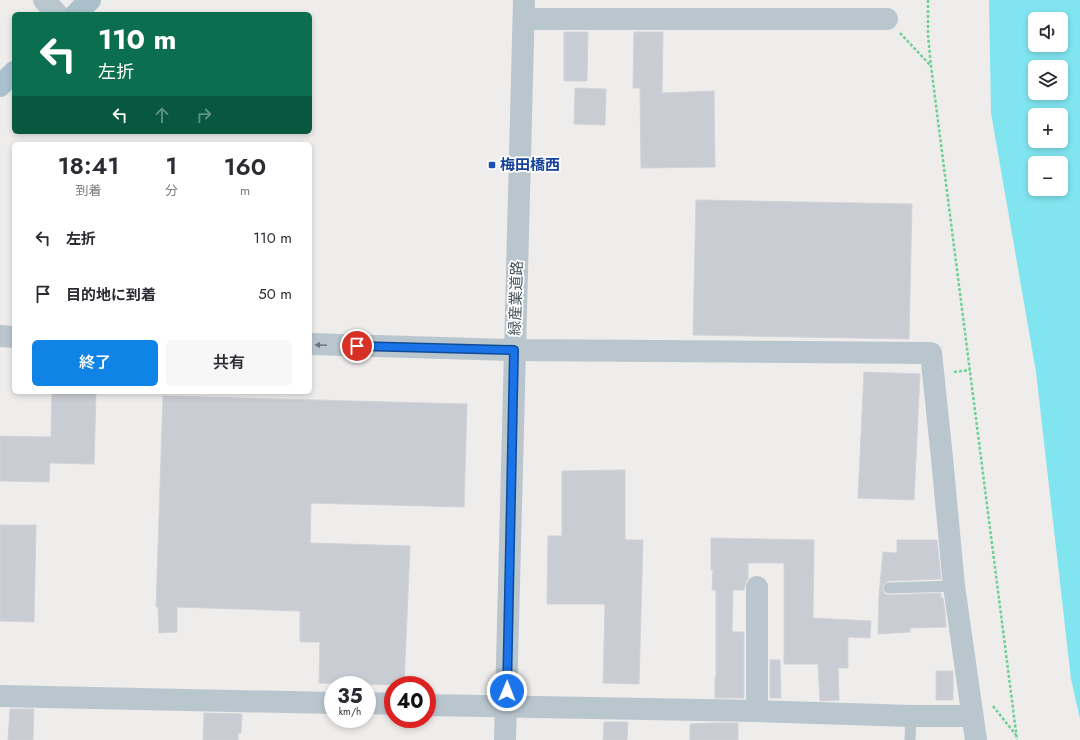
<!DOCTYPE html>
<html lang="ja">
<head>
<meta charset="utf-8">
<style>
  :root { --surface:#fff; --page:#f7f7f7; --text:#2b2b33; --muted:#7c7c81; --accent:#0f83e6 }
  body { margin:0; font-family:Jost,"Noto Sans JP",sans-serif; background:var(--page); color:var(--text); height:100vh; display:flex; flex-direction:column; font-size:15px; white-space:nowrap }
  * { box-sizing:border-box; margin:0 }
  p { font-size:13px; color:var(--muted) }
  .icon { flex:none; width:22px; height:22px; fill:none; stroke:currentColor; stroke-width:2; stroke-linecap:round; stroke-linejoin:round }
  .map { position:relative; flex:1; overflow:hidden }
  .drawer { position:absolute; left:12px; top:142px; width:300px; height:252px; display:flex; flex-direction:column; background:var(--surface); border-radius:6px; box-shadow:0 2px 6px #0003 }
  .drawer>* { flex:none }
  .guide { position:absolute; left:12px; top:12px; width:300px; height:122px; border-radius:6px; box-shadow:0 2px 6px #0003; background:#0b6e4f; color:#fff; overflow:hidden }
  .tools { position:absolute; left:1028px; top:12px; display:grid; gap:8px }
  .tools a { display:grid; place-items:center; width:40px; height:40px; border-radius:6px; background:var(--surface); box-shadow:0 2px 6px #0003; font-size:20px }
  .speed { position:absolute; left:324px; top:676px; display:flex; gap:8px; font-size:20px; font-weight:700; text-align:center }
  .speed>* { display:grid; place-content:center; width:52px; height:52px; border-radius:50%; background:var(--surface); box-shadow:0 2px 6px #0003; line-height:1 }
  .speed small { font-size:10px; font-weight:400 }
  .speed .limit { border:6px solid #d22; background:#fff; color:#111 }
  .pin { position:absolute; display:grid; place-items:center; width:34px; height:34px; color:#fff; margin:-17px; border:2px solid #fff; border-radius:50%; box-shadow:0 1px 4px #0007 }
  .me { position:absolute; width:44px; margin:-22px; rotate:1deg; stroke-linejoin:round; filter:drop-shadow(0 0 3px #0008) }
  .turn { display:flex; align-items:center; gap:14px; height:84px; padding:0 20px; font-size:18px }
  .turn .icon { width:52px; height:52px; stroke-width:2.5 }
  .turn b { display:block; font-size:28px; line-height:34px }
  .lanes { display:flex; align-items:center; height:38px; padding:0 20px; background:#0003; justify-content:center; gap:20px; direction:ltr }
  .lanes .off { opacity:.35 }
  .eta { display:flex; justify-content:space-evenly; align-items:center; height:68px; text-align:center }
  .eta b { font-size:24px; font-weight:600; line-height:28px }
  .cta { display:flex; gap:8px; margin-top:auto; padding:8px 20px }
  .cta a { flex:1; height:46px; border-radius:6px; background:var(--accent); color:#fff; font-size:16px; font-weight:600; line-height:46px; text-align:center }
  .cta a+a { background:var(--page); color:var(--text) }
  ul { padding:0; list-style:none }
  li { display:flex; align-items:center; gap:12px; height:56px; padding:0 20px }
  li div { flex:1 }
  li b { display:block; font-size:15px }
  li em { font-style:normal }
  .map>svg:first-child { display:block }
  .water { fill:#81e5f0; fill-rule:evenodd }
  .building { fill:#c9ccd2; stroke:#d0d3d9 }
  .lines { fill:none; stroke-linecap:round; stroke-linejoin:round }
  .path { stroke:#6dd095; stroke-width:2.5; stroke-dasharray:3 2; stroke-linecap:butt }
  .service { stroke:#b9c6cd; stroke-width:11 }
  .minor { stroke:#b9c6cd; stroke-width:22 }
  .tertiary { stroke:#b9c6cd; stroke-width:22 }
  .primary { stroke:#aac0cd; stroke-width:22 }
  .oneway { fill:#67757d }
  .route-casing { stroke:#114b97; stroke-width:10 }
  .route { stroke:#1a73e8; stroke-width:7 }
  .transit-dot { fill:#1a4fb4; stroke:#fff; stroke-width:1.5 }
  .labels { text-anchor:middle; stroke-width:3.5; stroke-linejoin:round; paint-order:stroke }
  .transit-label { font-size:15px; font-weight:bold; fill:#164399; stroke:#fff; text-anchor:start }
  .street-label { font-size:15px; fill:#44525b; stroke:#fff }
</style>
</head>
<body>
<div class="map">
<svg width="1080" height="740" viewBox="0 0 1080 740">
  <rect width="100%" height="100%" fill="#efecec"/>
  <!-- water -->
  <path class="water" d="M989 0H1080V719L1071 679 1036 372 991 113ZM1035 19H1061V45H1035ZM1035 67H1061V93H1035ZM1035 115H1061V141H1035ZM1035 163H1061V189H1035Z"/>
  <!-- building -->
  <g class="building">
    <polygon points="564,32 588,32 587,81 564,81"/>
    <polygon points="634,32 663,32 662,93 714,91 715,167 641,168 640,88 633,88"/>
    <polygon points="575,88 606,89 605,125 574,124"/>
    <polygon points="696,200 912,204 909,339 693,335"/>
    <polygon points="864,372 920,374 914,500 858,498"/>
    <polygon points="52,392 96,392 94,464 50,463 49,482 0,481 0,436 51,437"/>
    <polygon points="163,396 467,404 464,507 311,503 310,543 410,546 404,685 319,683 320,642 300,642 300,611 177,607 177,632 159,633 158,607 156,607"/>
    <polygon points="625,470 625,540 643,540 639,684 603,683 605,604 547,604 548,536 562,536 562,471"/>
    <polygon points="0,525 36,525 34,622 0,621"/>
    <polygon points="711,538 814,540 813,618 871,621 870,638 848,637 848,668 838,668 839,700 820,701 818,664 784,664 784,563 748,563 748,579 746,581 744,590 733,590 732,632 744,632 744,698 715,698 715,677 716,677 716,590 712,590 713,570 711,570"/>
    <polygon points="897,540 937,540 941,579 888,581 883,585 883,591 885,594 889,595 941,593 941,598 943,598 945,611 946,627 910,628 910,632 878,634 879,596 883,552 897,553"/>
    <polygon points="770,660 780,660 781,698 770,698"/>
    <rect x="936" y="671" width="17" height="29"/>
    <polygon points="10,709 34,709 33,740 8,740"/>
    <polygon points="204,713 242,714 241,733 238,733 238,740 203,740"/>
    <polygon points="604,722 628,722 627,740 603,740"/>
    <polygon points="714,723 738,723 738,740 690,740 690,724"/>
  </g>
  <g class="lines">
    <!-- path -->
    <g class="path">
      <polyline points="928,0 928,35 931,66 1017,740"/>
      <polyline points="900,33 931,66"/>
      <polyline points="954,372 970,370"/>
      <polyline points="993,706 1016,735"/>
    </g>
    <!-- service -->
    <g class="service">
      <polyline points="889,588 954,586"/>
      <polyline points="910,740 911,716"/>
    </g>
    <!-- minor -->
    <g class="minor">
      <polyline points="524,19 887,19"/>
      <polyline points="0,336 14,337"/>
      <polyline points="310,344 514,350 931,353 942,458 954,586 976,740"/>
      <polyline points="0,696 333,703"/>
      <polyline points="367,703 393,704"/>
      <polyline points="427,705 757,711 911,716 972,716"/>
      <polyline points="757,711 757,587"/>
    </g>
    <!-- tertiary -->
    <g class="tertiary">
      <polyline points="44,0 57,14"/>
      <polyline points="505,740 524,0"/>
    </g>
    <!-- primary -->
    <g class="primary">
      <polyline points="76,14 90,0"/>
      <polyline points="0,86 14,72"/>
    </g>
  </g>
  <!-- one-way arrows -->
  <defs><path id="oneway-solid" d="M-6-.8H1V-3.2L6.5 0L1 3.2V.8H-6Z"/></defs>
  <use class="oneway" href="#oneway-solid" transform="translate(321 345) rotate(-178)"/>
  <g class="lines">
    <!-- route casing -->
    <g class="route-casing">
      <polyline id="route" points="357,346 514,350 507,691"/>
    </g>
    <!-- route -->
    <use href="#route" class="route"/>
  </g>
  <!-- markers -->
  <rect class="transit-dot" x="488" y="161" width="8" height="8" rx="2"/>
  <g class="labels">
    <!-- transit labels -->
    <g class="transit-label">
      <text x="500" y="170">梅田橋西</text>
    </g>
    <!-- street labels -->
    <g class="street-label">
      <text transform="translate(516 298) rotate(-88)" y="5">緑産業道路</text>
    </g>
  </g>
</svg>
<div class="tools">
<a><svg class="icon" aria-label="sound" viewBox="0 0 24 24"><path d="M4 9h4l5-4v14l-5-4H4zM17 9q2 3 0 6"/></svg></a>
<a><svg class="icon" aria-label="layers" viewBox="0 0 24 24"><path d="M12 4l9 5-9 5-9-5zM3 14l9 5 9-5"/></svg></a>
<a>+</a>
<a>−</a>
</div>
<div class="speed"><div>35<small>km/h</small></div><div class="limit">40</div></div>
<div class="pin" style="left:357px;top:346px;background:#d93025"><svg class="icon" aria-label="arrive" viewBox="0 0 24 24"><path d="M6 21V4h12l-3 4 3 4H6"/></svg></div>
<svg class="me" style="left:507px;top:691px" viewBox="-20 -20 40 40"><circle r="17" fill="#1a73e8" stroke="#fff" stroke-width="3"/><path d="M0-11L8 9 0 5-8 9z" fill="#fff"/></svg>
<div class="guide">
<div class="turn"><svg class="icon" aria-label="left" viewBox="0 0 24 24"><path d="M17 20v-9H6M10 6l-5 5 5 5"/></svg><div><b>110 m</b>左折</div></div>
<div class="lanes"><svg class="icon" aria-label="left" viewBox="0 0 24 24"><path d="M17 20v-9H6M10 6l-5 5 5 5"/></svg><svg class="icon off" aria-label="ahead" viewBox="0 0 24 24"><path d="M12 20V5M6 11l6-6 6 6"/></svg><svg class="icon off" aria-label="right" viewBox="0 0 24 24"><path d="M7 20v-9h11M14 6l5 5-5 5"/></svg></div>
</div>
<section class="drawer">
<div class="eta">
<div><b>18:41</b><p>到着</p></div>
<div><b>1</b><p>分</p></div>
<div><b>160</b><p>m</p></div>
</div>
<ul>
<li><svg class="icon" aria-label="left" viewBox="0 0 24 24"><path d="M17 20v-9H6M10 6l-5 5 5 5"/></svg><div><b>左折</b></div><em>110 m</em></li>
<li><svg class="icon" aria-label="arrive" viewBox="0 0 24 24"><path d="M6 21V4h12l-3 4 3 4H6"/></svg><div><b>目的地に到着</b></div><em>50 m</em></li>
</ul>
<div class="cta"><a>終了</a><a>共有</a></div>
</section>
</div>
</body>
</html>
